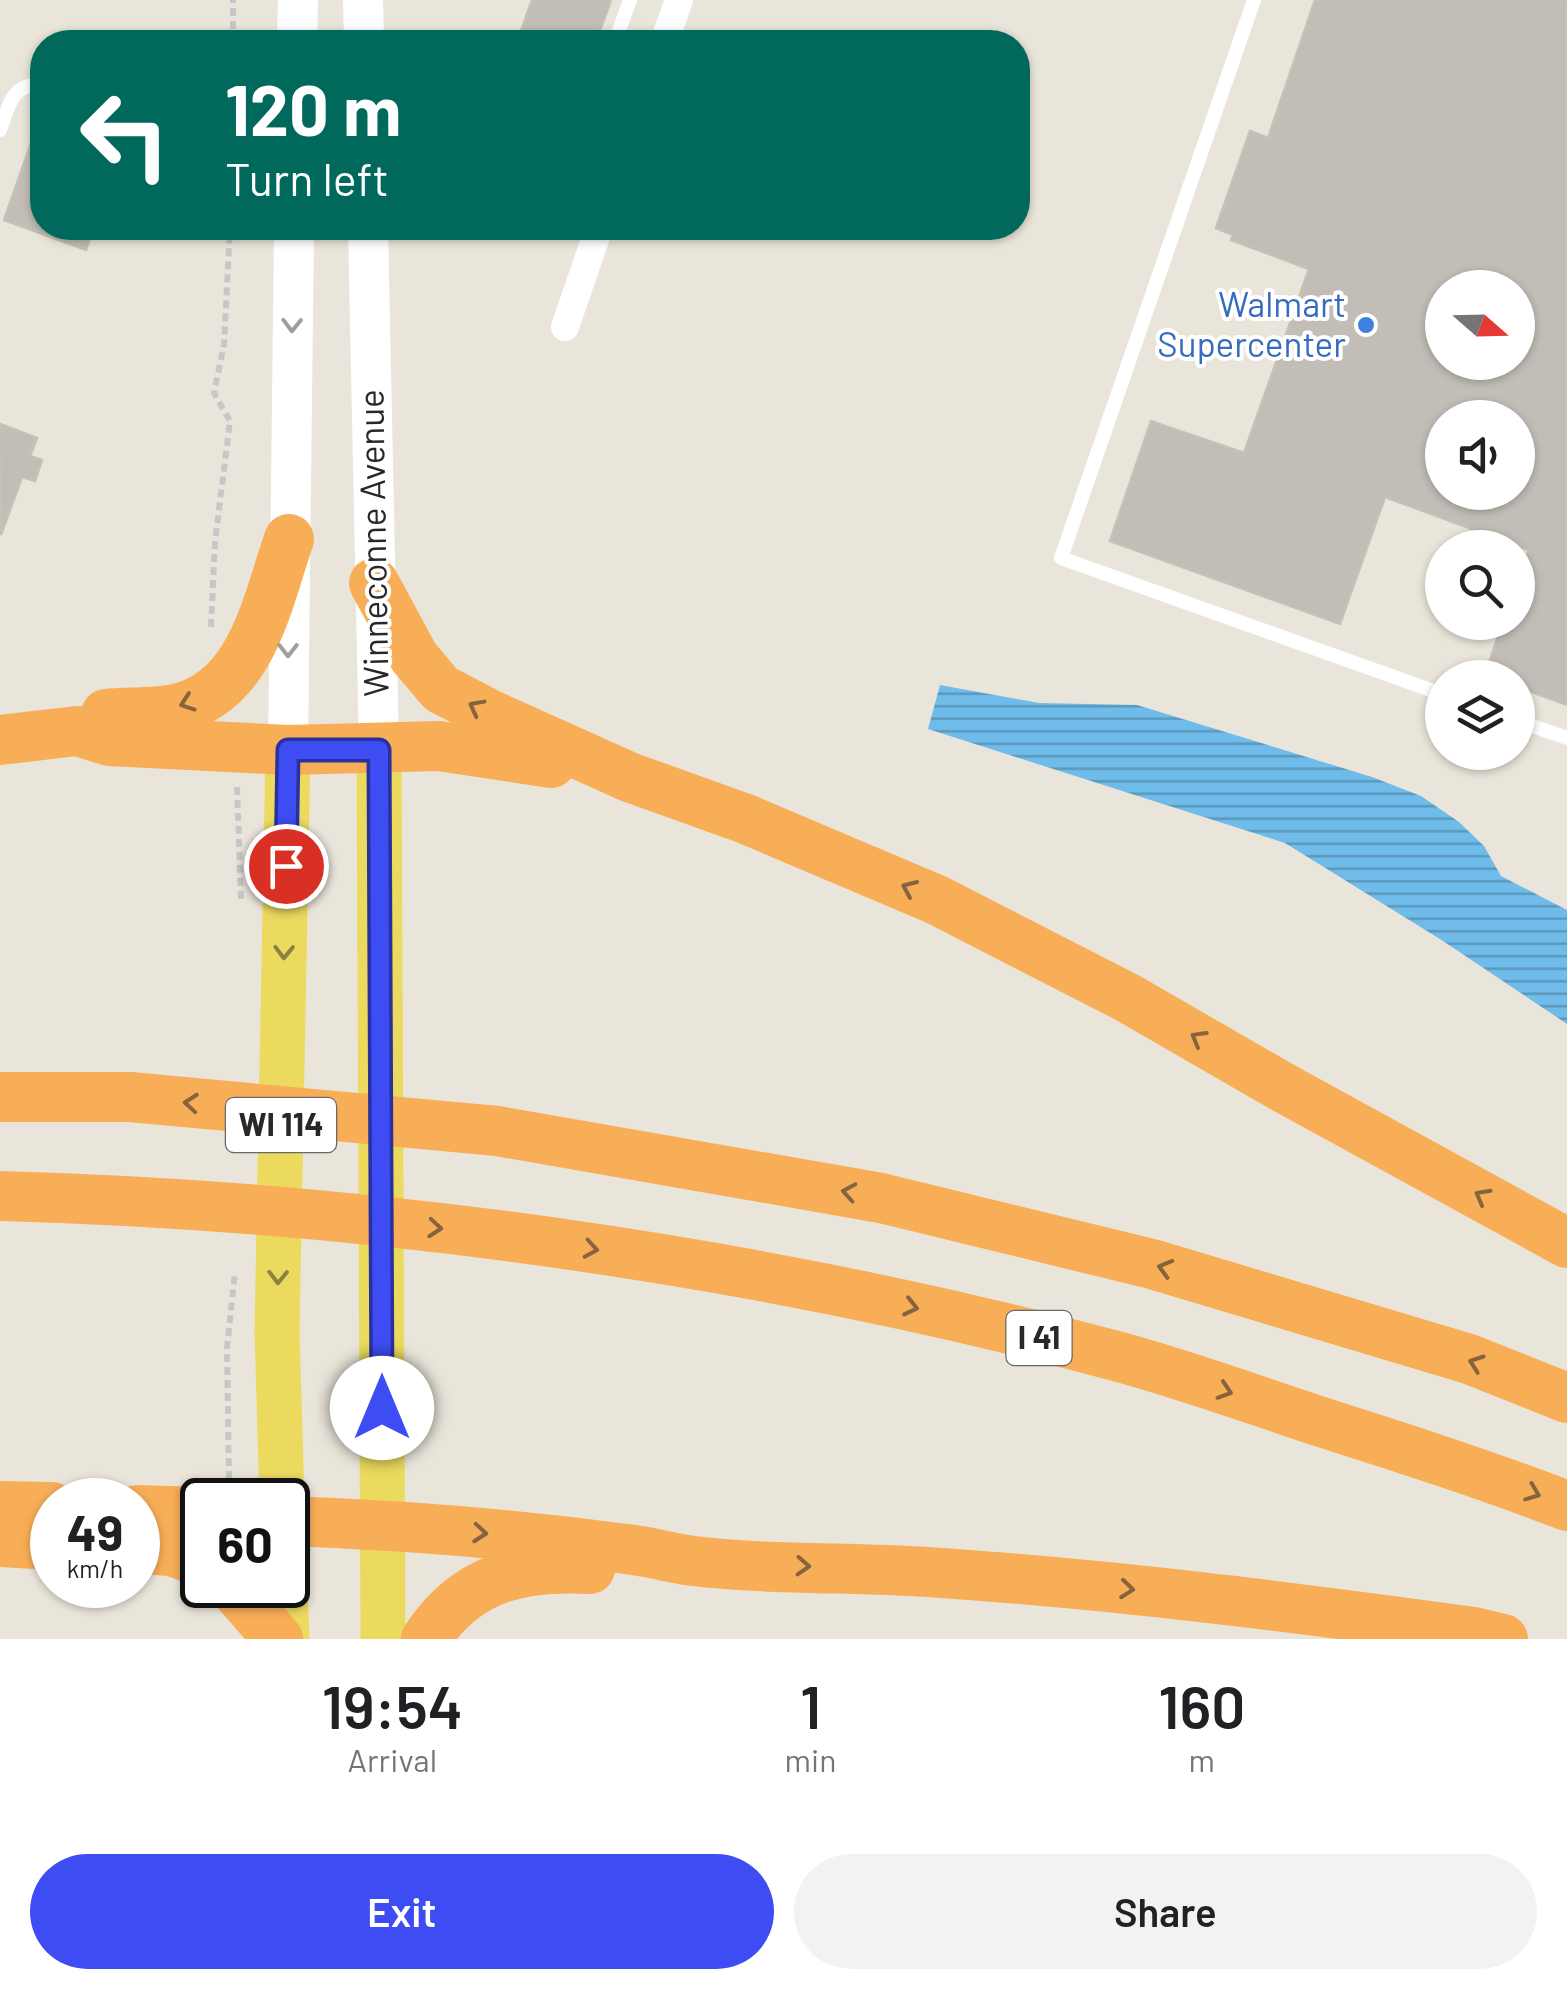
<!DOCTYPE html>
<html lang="en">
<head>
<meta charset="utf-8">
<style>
  :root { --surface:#fff; --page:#f2f2f2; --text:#202124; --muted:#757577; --accent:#3e4cf3 }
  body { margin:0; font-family:Barlow,sans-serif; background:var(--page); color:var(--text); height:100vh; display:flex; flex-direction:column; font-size:38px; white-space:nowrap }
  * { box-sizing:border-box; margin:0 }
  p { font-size:32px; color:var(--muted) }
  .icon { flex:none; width:55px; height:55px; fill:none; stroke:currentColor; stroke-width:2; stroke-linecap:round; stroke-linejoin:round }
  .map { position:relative; height:1639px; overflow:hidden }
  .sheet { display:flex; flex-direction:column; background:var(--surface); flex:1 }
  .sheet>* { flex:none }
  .guide { position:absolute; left:30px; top:30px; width:1000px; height:210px; border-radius:40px; box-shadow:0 2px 8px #0004; background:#00695c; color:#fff; overflow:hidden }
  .needle { width:65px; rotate:110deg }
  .tools { position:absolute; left:1425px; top:270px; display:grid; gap:20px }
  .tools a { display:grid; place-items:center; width:110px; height:110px; border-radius:50%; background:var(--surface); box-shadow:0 2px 8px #0004; font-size:50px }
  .speed { position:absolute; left:30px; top:1478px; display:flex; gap:20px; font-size:50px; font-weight:700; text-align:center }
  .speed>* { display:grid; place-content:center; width:130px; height:130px; border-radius:50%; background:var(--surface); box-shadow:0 2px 8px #0004; line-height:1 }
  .speed small { font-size:25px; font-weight:400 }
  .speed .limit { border:5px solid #111; border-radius:15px; background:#fff; color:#111 }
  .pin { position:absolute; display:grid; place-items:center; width:85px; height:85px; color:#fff; margin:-42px; border:5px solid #fff; border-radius:50%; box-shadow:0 2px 10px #0007 }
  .me { position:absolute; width:110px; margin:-55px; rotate:0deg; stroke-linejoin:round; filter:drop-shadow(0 0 8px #0008) }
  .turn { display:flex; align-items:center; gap:35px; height:210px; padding:0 30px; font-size:45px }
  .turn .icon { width:130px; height:130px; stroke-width:2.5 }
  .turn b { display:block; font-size:70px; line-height:85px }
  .eta { display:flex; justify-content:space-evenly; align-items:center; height:170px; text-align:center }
  .eta b { font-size:60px; font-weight:600; line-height:70px }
  .button { display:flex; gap:20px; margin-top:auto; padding:20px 30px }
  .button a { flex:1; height:115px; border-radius:60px; background:var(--accent); color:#fff; font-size:40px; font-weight:600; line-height:115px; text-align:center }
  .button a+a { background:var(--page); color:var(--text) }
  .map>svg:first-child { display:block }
  .water { fill:url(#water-rules) }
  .building { fill:#c2beb7; stroke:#c5c1b4; stroke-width:2.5; fill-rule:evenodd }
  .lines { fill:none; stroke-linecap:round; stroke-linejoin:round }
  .path { stroke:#c7c7c7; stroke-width:6; stroke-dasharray:8 5; stroke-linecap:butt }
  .service { stroke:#fff; stroke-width:14 }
  .minor { stroke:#fff; stroke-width:28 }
  .secondary { stroke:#fff; stroke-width:40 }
  .primary { stroke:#ebda5e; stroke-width:45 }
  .motorway { stroke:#f8ae57; stroke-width:50 }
  .oneway { stroke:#9e9e9e }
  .oneway2 { stroke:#86643d }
  .oneway3 { stroke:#8a8143 }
  .route-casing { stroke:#28319e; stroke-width:25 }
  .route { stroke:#3e4cf3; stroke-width:18 }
  .shop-dot { fill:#3f7fe0; stroke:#fff; stroke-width:4 }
  .labels { text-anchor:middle; stroke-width:8; stroke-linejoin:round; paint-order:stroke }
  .shield { fill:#fff; stroke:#686868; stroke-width:2.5 }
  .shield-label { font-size:32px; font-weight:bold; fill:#282828 }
  .shop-label { font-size:35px; fill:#366cbe; stroke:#fff; text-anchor:end }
  .street-label { font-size:35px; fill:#282828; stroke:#fff }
</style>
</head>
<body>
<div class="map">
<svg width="1567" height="1639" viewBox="0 0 1567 1639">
  <defs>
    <pattern id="water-rules" width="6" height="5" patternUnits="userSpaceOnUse" patternTransform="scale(2.5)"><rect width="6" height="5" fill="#6fbcea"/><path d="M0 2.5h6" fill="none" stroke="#5b99be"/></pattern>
  </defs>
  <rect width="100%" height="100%" fill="#eae5da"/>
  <!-- water -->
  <polygon class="water" points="940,685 1039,703 1137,705 1372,777 1421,796 1459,822 1484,846 1501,876 1567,910 1567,1024 1443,941 1285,843 928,729"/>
  <!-- building -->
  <g class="building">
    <polygon points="532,0 611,0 596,42 517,42"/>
    <path d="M1315 0H1567V705L1518 687V678L1485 675 1503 622H1518V582L1529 550 1385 497 1340 624 1110 541 1151 421 1244 453 1309 269 1231 240 1233 235 1216 228 1250 131 1268 138ZM1442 288H1518V362H1442ZM1442 418H1518V492H1442Z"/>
    <polygon points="42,112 42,228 94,228 86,250 4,220"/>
    <polygon points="0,424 37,438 30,456 42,460 35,481 22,477 1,535"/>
  </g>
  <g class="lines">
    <!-- path -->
    <g class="path">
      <polyline points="233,42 233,0"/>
      <polyline points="211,627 215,542 230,421 214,393 224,345 230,228"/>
      <polyline points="237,787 241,899"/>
      <polyline points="229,1479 227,1348 235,1272"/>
    </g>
    <!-- service -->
    <g class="service">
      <polyline points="1254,0 1061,558 1442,694"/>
      <polyline points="615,42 630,0"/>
      <path d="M0 130C10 104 10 85 42 84"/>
      <polyline points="1518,721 1567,738"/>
    </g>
    <!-- minor -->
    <g class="minor">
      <polyline points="664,42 679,0"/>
      <polyline points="565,327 599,228"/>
    </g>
    <!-- secondary -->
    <g class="secondary">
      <polyline points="363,0 364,42"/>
      <polyline points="297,42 298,0"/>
      <polyline points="368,228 379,749"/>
      <polyline points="288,750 294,228"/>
    </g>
    <!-- primary -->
    <g class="primary">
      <polyline points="379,749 383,1639"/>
      <polyline points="282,1500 277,1332 288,750"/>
      <polyline points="285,1585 287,1639"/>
    </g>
    <!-- motorway -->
    <g class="motorway">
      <polyline points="374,583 414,657 441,689 489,714 629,777 746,819 937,900 1128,998 1284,1088 1567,1243"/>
      <path d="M106 714C128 712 153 713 175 709 252 693 267 602 289 539"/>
      <polyline points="0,740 77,731 109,741 288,750 439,746 551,763"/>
      <polyline points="0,1097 130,1097 497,1131 881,1198 1152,1264 1469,1359 1567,1398"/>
      <path d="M0 1196C371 1206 757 1260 1116 1356 1183 1374 1249 1398 1315 1420 1400 1447 1484 1474 1567 1506"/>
      <polyline points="0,1506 52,1507"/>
      <polyline points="138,1510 202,1512"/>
      <path d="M288 1521C401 1525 514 1534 626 1549 648 1551 670 1558 693 1561 770 1570 849 1567 927 1572 1110 1584 1292 1607 1474 1632L1503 1639"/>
      <polyline points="0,1542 52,1545"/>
      <polyline points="138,1549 171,1551 202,1562"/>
      <polyline points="231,1585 278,1639"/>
      <path d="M426 1639C466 1578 520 1565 590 1569"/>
    </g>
  </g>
  <!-- one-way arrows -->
  <defs><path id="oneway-chevron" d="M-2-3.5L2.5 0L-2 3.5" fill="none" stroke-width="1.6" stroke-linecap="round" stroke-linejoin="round" transform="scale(2.5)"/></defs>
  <g class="oneway">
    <use href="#oneway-chevron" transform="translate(292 325) rotate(91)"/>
    <use href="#oneway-chevron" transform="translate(288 650) rotate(90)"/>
  </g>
  <g class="oneway2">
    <use href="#oneway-chevron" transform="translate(187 703) rotate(161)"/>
    <use href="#oneway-chevron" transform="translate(476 707) rotate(-152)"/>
    <use href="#oneway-chevron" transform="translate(909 888) rotate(-156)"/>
    <use href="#oneway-chevron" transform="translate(1198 1038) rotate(-150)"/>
    <use href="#oneway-chevron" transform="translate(191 1103) rotate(-175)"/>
    <use href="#oneway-chevron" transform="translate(849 1192) rotate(-170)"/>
    <use href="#oneway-chevron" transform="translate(1482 1196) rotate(-151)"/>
    <use href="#oneway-chevron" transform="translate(435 1228) rotate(5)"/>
    <use href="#oneway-chevron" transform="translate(591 1249) rotate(10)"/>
    <use href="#oneway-chevron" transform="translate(1165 1268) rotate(-164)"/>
    <use href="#oneway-chevron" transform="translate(911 1307) rotate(13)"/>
    <use href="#oneway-chevron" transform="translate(1476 1363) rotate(-160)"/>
    <use href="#oneway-chevron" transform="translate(1225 1391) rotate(18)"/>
    <use href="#oneway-chevron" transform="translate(1533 1493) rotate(21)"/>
    <use href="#oneway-chevron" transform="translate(480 1533) rotate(5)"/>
    <use href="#oneway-chevron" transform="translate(803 1566) rotate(3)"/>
    <use href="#oneway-chevron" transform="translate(1127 1589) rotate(6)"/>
  </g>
  <g class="oneway3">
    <use href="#oneway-chevron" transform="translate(284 952) rotate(91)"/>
    <use href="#oneway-chevron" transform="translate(278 1277) rotate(91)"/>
  </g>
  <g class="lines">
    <!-- route casing -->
    <g class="route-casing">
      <polyline id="route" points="286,866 288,750 379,750 382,1408"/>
    </g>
    <!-- route -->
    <use href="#route" class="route"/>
  </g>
  <!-- markers -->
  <circle class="shop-dot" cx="1366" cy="325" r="10"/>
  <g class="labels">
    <!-- shield labels -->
    <g class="shield">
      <rect x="226" y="1098" width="110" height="54" rx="8"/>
      <rect x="1006.5" y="1311" width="65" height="54" rx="8"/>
    </g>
    <g class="shield-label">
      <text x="281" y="1136">WI 114</text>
      <text x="1039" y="1349">I 41</text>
    </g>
    <!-- shop labels -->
    <g class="shop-label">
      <text x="1346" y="317">Walmart<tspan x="1346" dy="40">Supercenter</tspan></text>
    </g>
    <!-- street labels -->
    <g class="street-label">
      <text transform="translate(374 543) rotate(-91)" y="12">Winneconne Avenue</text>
    </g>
  </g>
</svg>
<div class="tools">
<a><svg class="needle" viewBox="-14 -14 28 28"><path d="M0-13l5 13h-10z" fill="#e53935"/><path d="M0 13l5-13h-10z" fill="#757577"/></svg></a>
<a><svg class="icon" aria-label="sound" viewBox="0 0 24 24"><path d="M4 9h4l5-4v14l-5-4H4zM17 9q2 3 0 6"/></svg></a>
<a><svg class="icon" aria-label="search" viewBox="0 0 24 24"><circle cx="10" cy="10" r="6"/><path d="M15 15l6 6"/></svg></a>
<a><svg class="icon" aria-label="layers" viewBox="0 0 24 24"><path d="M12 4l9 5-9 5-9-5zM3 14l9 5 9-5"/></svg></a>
</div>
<div class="speed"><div>49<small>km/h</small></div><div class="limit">60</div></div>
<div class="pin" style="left:286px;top:866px;background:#d93025"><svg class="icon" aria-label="arrive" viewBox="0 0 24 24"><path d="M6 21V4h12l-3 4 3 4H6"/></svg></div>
<svg class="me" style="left:382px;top:1408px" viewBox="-20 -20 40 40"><circle r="19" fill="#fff"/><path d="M0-13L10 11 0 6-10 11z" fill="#3e4cf3"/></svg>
<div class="guide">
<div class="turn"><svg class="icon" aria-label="left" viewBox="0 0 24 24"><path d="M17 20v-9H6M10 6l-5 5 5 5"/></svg><div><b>120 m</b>Turn left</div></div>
</div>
</div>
<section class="sheet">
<div class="eta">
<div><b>19:54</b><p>Arrival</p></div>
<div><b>1</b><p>min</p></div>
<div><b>160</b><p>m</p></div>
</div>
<div class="button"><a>Exit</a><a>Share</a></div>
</section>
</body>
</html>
